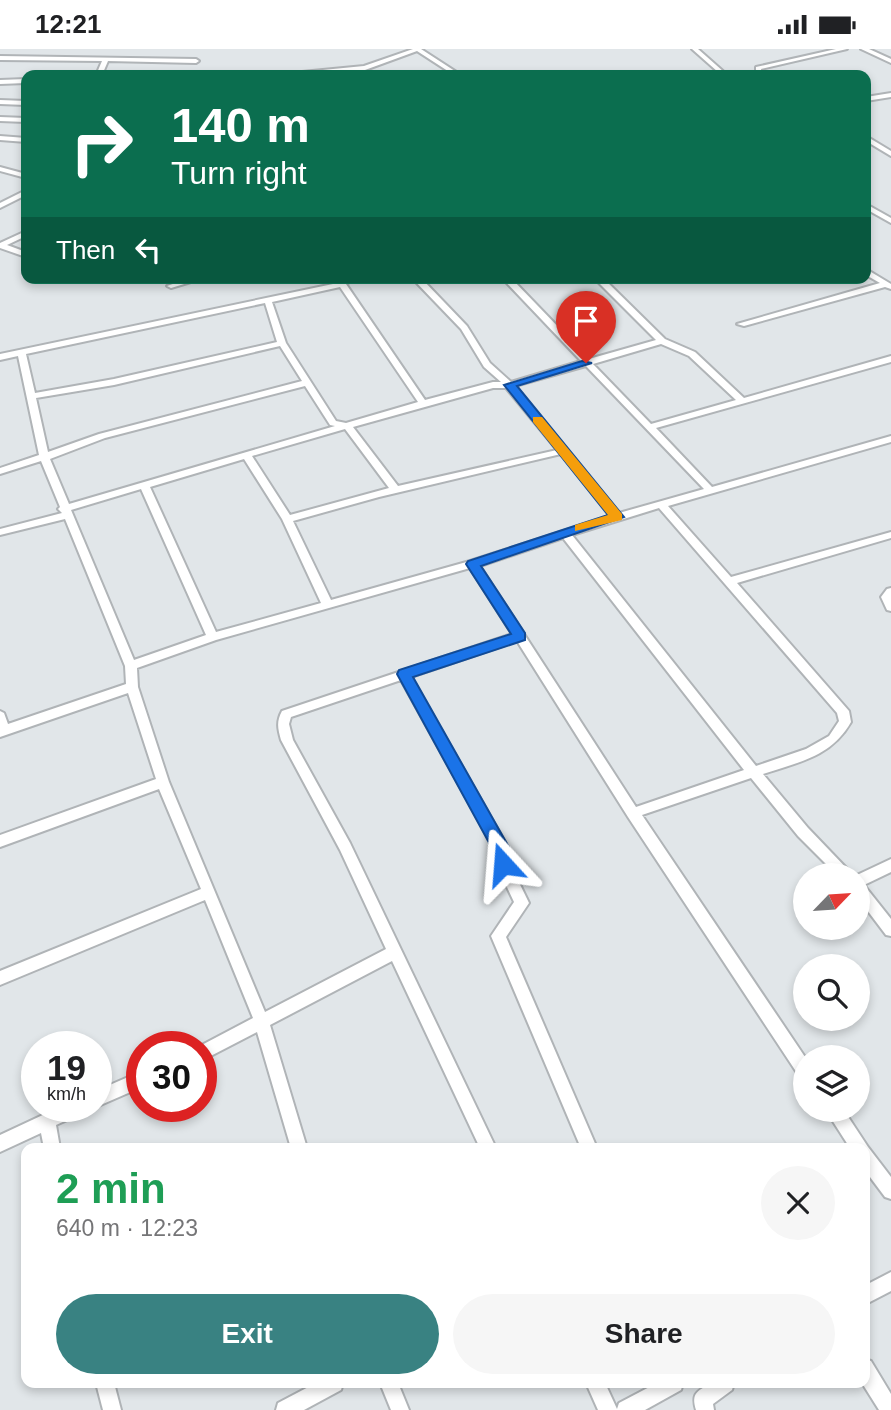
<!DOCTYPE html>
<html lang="en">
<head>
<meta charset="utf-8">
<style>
  :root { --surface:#fff; --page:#f6f6f6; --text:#202124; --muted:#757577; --accent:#398282 }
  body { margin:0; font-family:Arial,sans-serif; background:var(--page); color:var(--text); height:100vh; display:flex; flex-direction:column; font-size:26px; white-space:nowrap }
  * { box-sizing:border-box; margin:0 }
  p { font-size:23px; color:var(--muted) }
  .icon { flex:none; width:38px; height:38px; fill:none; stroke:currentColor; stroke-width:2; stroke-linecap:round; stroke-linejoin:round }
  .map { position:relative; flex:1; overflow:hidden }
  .panel { position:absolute; left:21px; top:1094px; width:849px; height:245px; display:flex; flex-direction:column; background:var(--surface); border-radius:14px; box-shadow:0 4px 10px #0003 }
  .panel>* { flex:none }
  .hud { position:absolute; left:21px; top:21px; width:850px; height:214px; border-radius:14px; box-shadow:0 4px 10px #0003; background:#0b6e4f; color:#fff; overflow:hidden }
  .needle { width:46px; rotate:65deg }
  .controls { position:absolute; left:793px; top:814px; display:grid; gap:14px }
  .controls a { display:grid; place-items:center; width:77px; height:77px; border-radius:50%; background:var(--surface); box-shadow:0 4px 10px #0003; font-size:35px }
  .speed { position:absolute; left:21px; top:982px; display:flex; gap:14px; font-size:35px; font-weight:700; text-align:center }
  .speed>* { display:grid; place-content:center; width:91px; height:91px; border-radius:50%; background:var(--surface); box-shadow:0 4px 10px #0003; line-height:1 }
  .speed small { font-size:18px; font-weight:400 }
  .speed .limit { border:10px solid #d22; background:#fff; color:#111 }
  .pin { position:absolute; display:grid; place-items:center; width:60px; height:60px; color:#fff; margin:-72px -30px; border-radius:50% 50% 50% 0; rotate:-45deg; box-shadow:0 0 7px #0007 }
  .pin .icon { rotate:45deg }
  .me { position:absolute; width:77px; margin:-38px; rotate:341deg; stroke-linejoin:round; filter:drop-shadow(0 0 5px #0008) }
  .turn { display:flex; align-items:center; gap:24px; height:147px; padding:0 35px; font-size:32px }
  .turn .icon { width:91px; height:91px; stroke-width:2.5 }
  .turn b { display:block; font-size:49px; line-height:60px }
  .then { display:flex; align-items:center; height:66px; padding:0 35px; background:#0003; gap:14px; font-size:26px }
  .round { display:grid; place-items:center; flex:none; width:74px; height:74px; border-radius:37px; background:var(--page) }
  .overview { display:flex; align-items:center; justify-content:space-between; height:119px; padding:0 35px }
  h1 { font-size:42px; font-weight:700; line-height:52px; color:#1e9e55 }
  .cta { display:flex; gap:14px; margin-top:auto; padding:14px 35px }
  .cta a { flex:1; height:80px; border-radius:42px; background:var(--accent); color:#fff; font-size:28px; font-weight:700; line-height:80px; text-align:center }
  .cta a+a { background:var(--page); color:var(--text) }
  .status { display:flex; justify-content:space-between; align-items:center; height:49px; padding:0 35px; background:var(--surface); direction:ltr }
  .status svg { height:19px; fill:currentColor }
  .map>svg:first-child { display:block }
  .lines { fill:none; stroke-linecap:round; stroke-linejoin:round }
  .street-casing { stroke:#b0b4b7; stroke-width:4 }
  .street { fill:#fff; fill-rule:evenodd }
  .route { fill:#1a73e8; stroke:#114b97; stroke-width:2 }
  .slow { fill:#f59e0b }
</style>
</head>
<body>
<div class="status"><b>12:21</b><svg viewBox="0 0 49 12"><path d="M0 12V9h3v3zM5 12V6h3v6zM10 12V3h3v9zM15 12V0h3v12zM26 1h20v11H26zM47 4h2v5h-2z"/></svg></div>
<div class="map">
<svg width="891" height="1361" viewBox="0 0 891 1361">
  <rect width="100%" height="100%" fill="#e1e6e9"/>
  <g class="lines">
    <!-- street casing -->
    <g class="street-casing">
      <g id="street">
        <polygon points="413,0 421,0 461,26 454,26 417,2 365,21 271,26 364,17"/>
        <polygon points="692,0 698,0 724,23 724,25 711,26 718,23"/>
        <polygon points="836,0 847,0 761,20 762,26 756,26 756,18"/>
        <polygon points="861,0 869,0 891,10 891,14"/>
        <polygon points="0,7 196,10 199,12 196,14 108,12 102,26 96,26 102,12 0,11"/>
        <polygon points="26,30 26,34 0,35 0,31"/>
        <polygon points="891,44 891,48 866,52 866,48"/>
        <polygon points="0,51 26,52 26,56 0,55"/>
        <polygon points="0,68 26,69 26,73 0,72"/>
        <polygon points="0,87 26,89 26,93 0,91"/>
        <polygon points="866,87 891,102 891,107 866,92"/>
        <polygon points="0,118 26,125 26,129 0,122"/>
        <polygon points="26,141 26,146 0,159 0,154"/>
        <polygon points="866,155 891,169 891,174 866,160"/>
        <polygon points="26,182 26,187 7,196 26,203 26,208 0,199 0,194"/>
        <polygon points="866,220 891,235 891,240 885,238 744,277 737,275 880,234 866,226"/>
        <polygon points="190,229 204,229 171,239 167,237"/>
        <path d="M346 229H357L346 235 425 351 493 333H501L484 318 461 280 412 229H421L467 277 490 314 511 333 581 312 502 229H511L589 310 656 291 594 229H603L665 290 695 303 744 349 891 307V313L656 379 712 438 891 387V393L668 457 731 528 891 483V489L737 534 849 662 851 673C831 708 799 713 763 725L808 779 853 826H837L798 787 751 729 642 766 805 1008V1029L799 1027 628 768 517 592 411 628 509 800 510 815 529 854 506 888 597 1099H581L491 887 514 853 496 815 495 801 401 631 291 668 289 675 293 691 350 794 496 1099H480L392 912 270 976 307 1099H291L257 983 201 1012V998H198L253 969 205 851 0 936V922L201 840 159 740 0 798V786L156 730 128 644 0 688V662L4 664 8 675 126 635 125 617 65 470 0 486V480L62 464 58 460 60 458 41 412 0 425V419L39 406 18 307 0 311V305L333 235ZM340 238 418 353 346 374 336 372 286 294 272 253ZM265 254 277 293 114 330 35 344 26 305ZM661 295 689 307 736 351 651 375 593 315ZM280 297 302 332 99 385 48 403 36 349 114 336ZM586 317 704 440 619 464 515 337ZM305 337 330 376 335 377 69 455 50 410 105 389ZM493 339H506L557 401 398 437 353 378ZM345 380 389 439 290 466 252 407ZM561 405 610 467 470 512 331 551 293 472 379 448ZM244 410 282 470 321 554 216 583 150 438ZM141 440 206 586 134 611 71 461ZM659 459 837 664 839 672 829 687 806 700 756 717 572 486ZM563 489 744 721 636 758 480 517ZM470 519 512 585 282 662C276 673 278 680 281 691L340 801 386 900 265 963 169 733 138 638 137 619 216 591Z"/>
        <polygon points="891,539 891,562 887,561 881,548 887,540"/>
        <polygon points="891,810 891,823 864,836 891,870 891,887 886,886 858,849 857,826"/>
        <polygon points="142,1022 142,1038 96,1058 94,1057 96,1057 96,1042"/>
        <polygon points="62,1057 87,1057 85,1063 56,1076 60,1099 44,1099 41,1084 0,1103 0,1086"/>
        <polygon points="825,1060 843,1060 868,1098 891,1128 891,1150 885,1148 864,1120 864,1099 850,1099"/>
        <polygon points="891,1223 891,1242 864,1256 864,1237"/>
        <polygon points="864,1310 871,1312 891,1345 891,1361 879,1361 862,1334 864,1334"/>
        <polygon points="96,1334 114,1334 121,1361 103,1361"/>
        <polygon points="316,1334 343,1334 341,1341 304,1361 276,1361 278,1354"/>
        <polygon points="380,1334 398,1334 409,1361 391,1361"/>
        <polygon points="586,1334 605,1334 617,1360 619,1354 657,1334 683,1334 681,1341 645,1361 598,1361"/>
        <path d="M710 1334H734L732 1341 713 1355 714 1361H696C691 1344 697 1343 710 1334Z"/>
      </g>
    </g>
    <!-- street -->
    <use href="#street" class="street"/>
  </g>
  <!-- route -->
  <polygon class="route" points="582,312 592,314 517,337 624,468 481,517 525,584 525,591 413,628 510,800 512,815 503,823 497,820 493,801 397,625 399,621 511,585 466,515 468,512 608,466 504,336"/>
  <!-- slow -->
  <polygon class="slow" points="533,368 542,368 622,465 622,471 575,482 575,476 608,466 533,373"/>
</svg>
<div class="controls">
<a><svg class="needle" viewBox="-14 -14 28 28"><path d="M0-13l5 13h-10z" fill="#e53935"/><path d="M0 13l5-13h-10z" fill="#757577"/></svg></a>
<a><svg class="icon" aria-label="search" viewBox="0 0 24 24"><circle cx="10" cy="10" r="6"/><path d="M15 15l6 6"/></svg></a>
<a><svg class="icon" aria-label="layers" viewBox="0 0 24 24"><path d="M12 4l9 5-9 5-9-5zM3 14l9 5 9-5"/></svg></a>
</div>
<div class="speed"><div>19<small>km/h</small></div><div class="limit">30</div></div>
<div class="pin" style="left:586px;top:314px;background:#d93025"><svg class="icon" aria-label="arrive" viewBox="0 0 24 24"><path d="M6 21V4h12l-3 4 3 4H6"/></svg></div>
<svg class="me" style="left:503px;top:815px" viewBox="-20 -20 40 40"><path d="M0-17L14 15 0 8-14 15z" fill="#1a73e8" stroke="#fff" stroke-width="4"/></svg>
<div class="hud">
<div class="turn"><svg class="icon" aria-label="right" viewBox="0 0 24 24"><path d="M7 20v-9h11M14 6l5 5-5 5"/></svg><div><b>140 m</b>Turn right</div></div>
<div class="then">Then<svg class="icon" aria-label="left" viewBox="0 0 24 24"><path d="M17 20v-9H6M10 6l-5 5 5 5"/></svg></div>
</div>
<section class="panel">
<div class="overview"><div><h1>2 min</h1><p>640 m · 12:23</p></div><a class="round"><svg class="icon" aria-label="close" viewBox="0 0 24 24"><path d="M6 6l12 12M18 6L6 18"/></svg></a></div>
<div class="cta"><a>Exit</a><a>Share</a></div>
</section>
</div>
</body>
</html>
